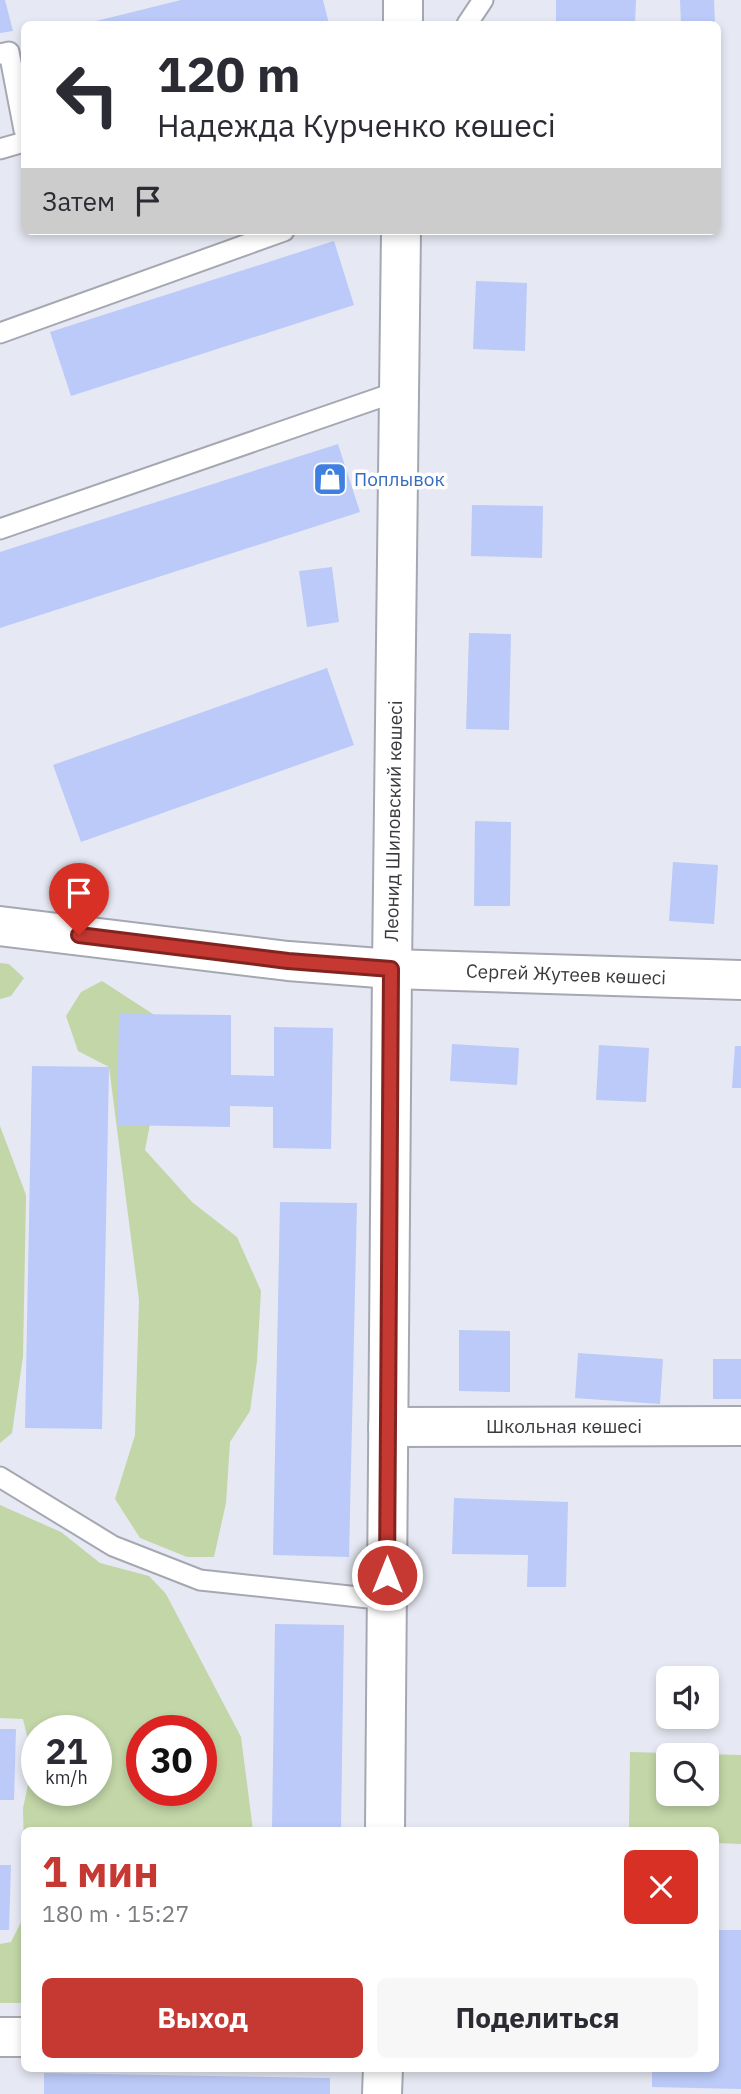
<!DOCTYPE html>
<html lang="ru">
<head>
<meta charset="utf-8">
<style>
  :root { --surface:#fff; --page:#f7f7f7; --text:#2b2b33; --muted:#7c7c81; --accent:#c63832 }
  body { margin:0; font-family:"IBM Plex Sans",sans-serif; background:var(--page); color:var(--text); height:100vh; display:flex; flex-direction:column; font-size:26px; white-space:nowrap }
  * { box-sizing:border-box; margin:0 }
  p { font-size:23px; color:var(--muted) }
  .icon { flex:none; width:38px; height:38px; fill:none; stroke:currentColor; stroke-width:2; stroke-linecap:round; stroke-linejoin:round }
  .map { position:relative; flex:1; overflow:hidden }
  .sheet { position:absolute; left:21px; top:1827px; width:698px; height:245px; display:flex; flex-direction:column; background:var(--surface); border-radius:10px; box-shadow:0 4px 10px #0003 }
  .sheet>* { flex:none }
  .guide { position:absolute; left:21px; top:21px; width:700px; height:214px; border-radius:10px; box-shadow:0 4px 10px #0003; background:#fff; color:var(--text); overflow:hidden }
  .fabs { position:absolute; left:656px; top:1666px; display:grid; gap:14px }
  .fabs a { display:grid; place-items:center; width:63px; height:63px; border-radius:10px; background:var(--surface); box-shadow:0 4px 10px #0003; font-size:35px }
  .speed { position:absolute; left:21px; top:1715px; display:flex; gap:14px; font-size:35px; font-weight:700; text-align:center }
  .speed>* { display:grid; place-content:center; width:91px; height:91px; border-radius:50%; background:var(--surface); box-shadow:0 4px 10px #0003; line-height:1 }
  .speed small { font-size:18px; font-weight:400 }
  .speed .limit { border:10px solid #d22; background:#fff; color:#111 }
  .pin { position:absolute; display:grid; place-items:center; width:60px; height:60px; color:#fff; margin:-72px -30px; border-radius:50% 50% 50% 0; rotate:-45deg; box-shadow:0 0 7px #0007 }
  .pin .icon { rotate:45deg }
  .me { position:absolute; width:77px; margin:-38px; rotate:0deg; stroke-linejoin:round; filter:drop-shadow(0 0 5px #0008) }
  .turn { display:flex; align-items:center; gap:24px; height:147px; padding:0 21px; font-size:32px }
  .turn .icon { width:91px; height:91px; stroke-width:2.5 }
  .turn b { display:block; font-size:49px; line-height:60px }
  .then { display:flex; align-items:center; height:66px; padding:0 21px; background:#0003; gap:14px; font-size:26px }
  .round { display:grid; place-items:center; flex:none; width:74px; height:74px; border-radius:10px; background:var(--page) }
  .overview { display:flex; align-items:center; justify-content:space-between; height:119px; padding:0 21px }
  h1 { font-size:42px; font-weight:700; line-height:52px; color:var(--accent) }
  .cta { display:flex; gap:14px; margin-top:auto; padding:14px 21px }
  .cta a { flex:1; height:80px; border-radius:10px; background:var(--accent); color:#fff; font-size:28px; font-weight:700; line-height:80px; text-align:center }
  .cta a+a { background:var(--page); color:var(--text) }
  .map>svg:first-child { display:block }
  .green { fill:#c2d6a7; fill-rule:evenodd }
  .building { fill:#bbcaf8 }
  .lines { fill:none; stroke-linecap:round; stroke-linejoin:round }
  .lane-casing { stroke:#a5a8b1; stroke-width:23 }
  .street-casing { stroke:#a5a8b1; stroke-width:42 }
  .lane { stroke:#fff; stroke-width:19 }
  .street { stroke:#fff; stroke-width:38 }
  .route-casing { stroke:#812420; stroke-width:18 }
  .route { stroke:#c63832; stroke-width:12 }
  .labels { text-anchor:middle; stroke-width:7; stroke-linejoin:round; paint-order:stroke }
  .shop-label { font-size:19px; fill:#366cbe; stroke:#fff; text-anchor:start }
  .street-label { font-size:19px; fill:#393a3e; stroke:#fff }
</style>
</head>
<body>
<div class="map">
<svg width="741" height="2094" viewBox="0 0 741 2094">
  <rect width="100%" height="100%" fill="#e6e9f3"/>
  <!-- green -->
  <g class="green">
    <polygon points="0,963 9,964 24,978 11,996 0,999"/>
    <polygon points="102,981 153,1014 164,1051 145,1150 192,1202 237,1237 261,1291 257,1361 250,1411 230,1442 226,1503 214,1557 187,1557 140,1538 115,1499 135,1435 139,1300 109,1067 78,1051 66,1016 81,992"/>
    <polygon points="0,1126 26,1195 23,1356 12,1433 0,1443"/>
    <path d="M0 1505 61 1532 100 1563 149 1576 166 1594 241 1737 253 1830H24V1849L23 1808 33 1761 23 1719 0 1718ZM37 1731H96V1790H37ZM142 1731H201V1790H142Z"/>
    <path d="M630 1752 741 1755V1844L716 1843V1830H629ZM707 1755V1794H668V1755Z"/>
    <polygon points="24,1916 24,2003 0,2003 0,1944 11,1942"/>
  </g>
  <!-- building -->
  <g class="building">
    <polygon points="0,0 5,0 13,31 0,33"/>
    <polygon points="181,0 323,0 329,24 84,24"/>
    <polygon points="556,0 636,0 635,24 556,24"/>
    <polygon points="680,0 714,0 715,24 681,24"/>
    <polygon points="334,241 354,305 71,396 50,332"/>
    <polygon points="476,281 527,283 525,351 473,349"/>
    <polygon points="338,444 360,512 0,628 0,552"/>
    <polygon points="472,505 543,506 542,558 471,556"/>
    <polygon points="332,567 339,622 307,627 299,571"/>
    <polygon points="469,633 511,634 509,730 466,729"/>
    <polygon points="327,668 354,745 81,842 53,765"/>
    <polygon points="475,821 511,822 510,906 474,906"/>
    <polygon points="673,862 718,865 714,924 669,921"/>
    <polygon points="119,1014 231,1015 231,1075 274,1076 274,1027 333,1028 331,1149 273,1148 273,1107 230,1106 230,1127 117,1125"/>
    <polygon points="452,1044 519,1048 517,1085 450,1081"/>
    <polygon points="599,1045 649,1048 646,1102 596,1100"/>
    <polygon points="735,1046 741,1046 741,1088 732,1088"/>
    <polygon points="32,1066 109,1067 102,1429 25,1428"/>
    <polygon points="280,1202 357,1203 349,1557 273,1555"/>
    <polygon points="459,1330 510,1331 510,1392 459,1391"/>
    <polygon points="578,1353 663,1359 660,1404 575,1398"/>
    <rect x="713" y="1359" width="28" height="40"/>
    <polygon points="454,1498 568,1502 566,1587 527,1587 528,1555 452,1554"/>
    <polygon points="275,1624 344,1625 341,1830 272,1830"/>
    <polygon points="0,1729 16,1729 14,1800 0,1800"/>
    <polygon points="0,1865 11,1865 9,1930 0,1930"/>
    <polygon points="716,1930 741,1930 741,2089 652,2087 652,2068 716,2068"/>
    <polygon points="44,2073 330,2078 330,2094 44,2094"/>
  </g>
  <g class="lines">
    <!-- lane casing -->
    <g class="lane-casing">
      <g id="lane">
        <polyline points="467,24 483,0"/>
        <polyline points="0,54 9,52 24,130"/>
        <polyline points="0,149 24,142"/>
        <polyline points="0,333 284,231"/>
        <polyline points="0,529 399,391"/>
        <polyline points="0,1477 113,1546 200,1580 387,1600"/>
      </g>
    </g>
    <!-- street casing -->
    <g class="street-casing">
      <g id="street">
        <polyline points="403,24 403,0"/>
        <polyline points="0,926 288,961 392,969 741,980"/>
        <polyline points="388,1427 741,1426"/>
        <polyline points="385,1830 392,969 401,231"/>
        <polyline points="0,2037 24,2037"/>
        <polyline points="382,2094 383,2068"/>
      </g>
    </g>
    <!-- lane -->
    <use href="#lane" class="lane"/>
    <!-- street -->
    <use href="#street" class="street"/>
  </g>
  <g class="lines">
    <!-- route casing -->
    <g class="route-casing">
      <polyline id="route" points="79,935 288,961 391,969 387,1575"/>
    </g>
    <!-- route -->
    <use href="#route" class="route"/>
  </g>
  <!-- icons -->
  <defs>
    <g id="shop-square" transform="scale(1.75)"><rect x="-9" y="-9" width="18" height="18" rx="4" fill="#3f7fe0" stroke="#fff"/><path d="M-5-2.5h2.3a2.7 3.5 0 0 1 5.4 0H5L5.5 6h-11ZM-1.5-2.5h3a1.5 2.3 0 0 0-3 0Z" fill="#fff"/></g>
  </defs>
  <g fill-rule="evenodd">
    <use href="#shop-square" x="330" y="479"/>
  </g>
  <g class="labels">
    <!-- shop labels -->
    <g class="shop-label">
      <text x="354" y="486">Поплывок</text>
    </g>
    <!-- street labels -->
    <g class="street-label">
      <text transform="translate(393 821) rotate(-89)" y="7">Леонид Шиловский көшесі</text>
      <text transform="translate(566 974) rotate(2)" y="7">Сергей Жутеев көшесі</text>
      <text x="564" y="1433">Школьная көшесі</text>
    </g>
  </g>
</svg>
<div class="fabs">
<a><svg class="icon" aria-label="sound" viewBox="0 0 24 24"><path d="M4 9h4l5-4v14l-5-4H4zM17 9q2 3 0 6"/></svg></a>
<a><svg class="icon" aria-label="search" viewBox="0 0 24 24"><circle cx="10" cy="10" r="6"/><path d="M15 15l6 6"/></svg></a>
</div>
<div class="speed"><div>21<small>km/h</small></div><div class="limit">30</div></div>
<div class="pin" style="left:79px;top:935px;background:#d93025"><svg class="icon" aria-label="arrive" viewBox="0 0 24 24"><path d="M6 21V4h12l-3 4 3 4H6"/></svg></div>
<svg class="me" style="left:387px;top:1575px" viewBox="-20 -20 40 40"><circle r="17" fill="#c63832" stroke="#fff" stroke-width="3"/><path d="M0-11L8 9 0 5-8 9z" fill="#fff"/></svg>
<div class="guide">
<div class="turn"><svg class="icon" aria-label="left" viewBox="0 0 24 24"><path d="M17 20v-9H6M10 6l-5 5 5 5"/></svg><div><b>120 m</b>Надежда Курченко көшесі</div></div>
<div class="then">Затем<svg class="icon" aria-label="arrive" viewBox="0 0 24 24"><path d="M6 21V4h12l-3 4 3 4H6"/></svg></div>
</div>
<section class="sheet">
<div class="overview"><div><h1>1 мин</h1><p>180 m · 15:27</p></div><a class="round" style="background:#d93025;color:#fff"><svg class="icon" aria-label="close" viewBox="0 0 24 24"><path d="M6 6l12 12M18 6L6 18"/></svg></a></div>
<div class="cta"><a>Выход</a><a>Поделиться</a></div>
</section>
</div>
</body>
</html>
